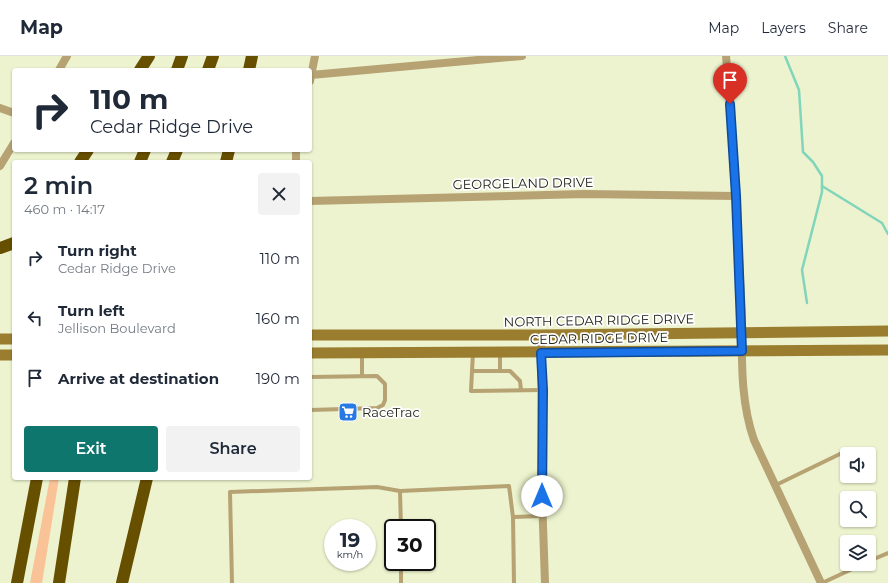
<!DOCTYPE html>
<html lang="en">
<head>
<meta charset="utf-8">
<style>
  :root { --surface:#fff; --page:#f2f2f3; --text:#1f2937; --muted:#747a83; --line:#e0e1e3; --accent:#0f766e }
  body { margin:0; font-family:Montserrat,sans-serif; background:var(--page); color:var(--text); height:100vh; display:flex; flex-direction:column; font-size:15px; white-space:nowrap }
  * { box-sizing:border-box; margin:0 }
  p { font-size:13px; color:var(--muted) }
  .icon { flex:none; width:22px; height:22px; fill:none; stroke:currentColor; stroke-width:2; stroke-linecap:round; stroke-linejoin:round }
  .map { position:relative; flex:1; overflow:hidden }
  .drawer { position:absolute; left:12px; top:104px; width:300px; height:320px; display:flex; flex-direction:column; background:var(--surface); border-radius:4px; box-shadow:0 1px 3px #0004 }
  .drawer>* { flex:none }
  .guide { position:absolute; left:12px; top:12px; width:300px; height:84px; border-radius:4px; box-shadow:0 1px 3px #0004; background:#fff; color:var(--text); overflow:hidden }
  .tools { position:absolute; left:840px; top:391px; display:grid; gap:8px }
  .tools a { display:grid; place-items:center; width:36px; height:36px; border-radius:4px; background:var(--surface); box-shadow:0 1px 3px #0004; font-size:20px }
  .speed { position:absolute; left:324px; top:463px; display:flex; gap:8px; font-size:20px; font-weight:700; text-align:center }
  .speed>* { display:grid; place-content:center; width:52px; height:52px; border-radius:50%; background:var(--surface); box-shadow:0 1px 3px #0004; line-height:1 }
  .speed small { font-size:10px; font-weight:400 }
  .speed .limit { border:2px solid #111; border-radius:6px; background:#fff; color:#111 }
  .pin { position:absolute; display:grid; place-items:center; width:34px; height:34px; color:#fff; margin:-41px -17px; border-radius:50% 50% 50% 0; rotate:-45deg; box-shadow:0 0 4px #0007 }
  .pin .icon { rotate:45deg }
  .me { position:absolute; width:44px; margin:-22px; rotate:0deg; stroke-linejoin:round; filter:drop-shadow(0 0 3px #0008) }
  .turn { display:flex; align-items:center; gap:14px; height:84px; padding:0 12px; font-size:18px }
  .turn .icon { width:52px; height:52px; stroke-width:2.5 }
  .turn b { display:block; font-size:28px; line-height:34px }
  .round { display:grid; place-items:center; flex:none; width:42px; height:42px; border-radius:4px; background:var(--page) }
  .headline { display:flex; align-items:center; justify-content:space-between; height:68px; padding:0 12px }
  h1 { font-size:24px; font-weight:600; line-height:30px }
  .button { display:flex; gap:8px; margin-top:auto; padding:8px 12px }
  .button a { flex:1; height:46px; border-radius:4px; background:var(--accent); color:#fff; font-size:16px; font-weight:600; line-height:46px; text-align:center }
  .button a+a { background:var(--page); color:var(--text) }
  ul { padding:0; list-style:none }
  li { display:flex; align-items:center; gap:12px; height:60px; padding:0 12px }
  li div { flex:1 }
  li b { display:block; font-size:15px }
  li em { font-style:normal }
  header { display:flex; align-items:center; gap:24px; box-sizing:border-box; height:56px; padding:0 20px; background:var(--surface); border-bottom:1px solid var(--line) }
  header strong { font-size:19px }
  nav { display:flex; gap:22px; margin-inline-start:auto; font-size:14px }
  .map>svg:first-child { display:block }
  .green { fill:#fac397 }
  .lines { fill:none; stroke-linecap:round; stroke-linejoin:round }
  .stream { stroke:#81d5bb; stroke-width:2.5 }
  .lane { stroke:#b6a273; stroke-width:4 }
  .street { stroke:#b6a273; stroke-width:8 }
  .secondary { stroke:#9b7d2f; stroke-width:11 }
  .highway { stroke:#674f00; stroke-width:12 }
  .route-casing { stroke:#114b97; stroke-width:10 }
  .route { stroke:#1a73e8; stroke-width:7 }
  .labels { text-anchor:middle; stroke-width:3.5; stroke-linejoin:round; paint-order:stroke }
  .street-label { font-size:13px; fill:#222417; stroke:#fff }
  .poi-label { font-size:13px; fill:#222417; stroke:#fff; text-anchor:start }
</style>
</head>
<body>
<header>
<strong>Map</strong>
<nav><a>Map</a><a>Layers</a><a>Share</a></nav>
</header>
<div class="map">
<svg width="888" height="527" viewBox="0 0 888 527">
  <rect width="100%" height="100%" fill="#ecf3ce"/>
  <!-- green -->
  <polygon class="green" points="50,422 59,422 42,527 30,527"/>
  <g class="lines">
    <!-- stream -->
    <g class="stream">
      <polyline points="785,0 799,34 803,96 813,106 822,120 822,136 802,214 807,247"/>
      <polyline points="822,130 882,167 888,178"/>
    </g>
    <!-- lane -->
    <g class="lane">
      <polyline points="362,297 362,320"/>
      <polyline points="473,297 472,315 510,315 520,325 521,334"/>
      <polyline points="500,297 500,314"/>
      <polyline points="472,315 471,335 542,334"/>
      <polyline points="310,321 377,320 385,328 385,344 383,349 377,352 310,354"/>
      <polyline points="776,429 844,396"/>
      <polyline points="513,461 542,460"/>
      <polyline points="401,472 400,435 509,430 513,461 514,527"/>
      <polyline points="869,505 888,497"/>
      <polyline points="401,506 401,527"/>
      <polyline points="232,527 230,436 377,431 400,435"/>
      <polyline points="822,527 863,508"/>
    </g>
    <!-- street -->
    <g class="street">
      <path d="M726 0C733 81 737 161 741 242 743 289 738 339 754 384L821 527"/>
      <polyline points="59,14 67,0"/>
      <polyline points="311,19 522,0"/>
      <polyline points="310,25 315,0"/>
      <polyline points="0,52 14,57"/>
      <polyline points="296,106 296,94"/>
      <polyline points="0,110 14,87"/>
      <polyline points="310,145 584,138 736,140"/>
      <polyline points="541,279 542,440 545,527"/>
    </g>
    <!-- secondary -->
    <g class="secondary">
      <polyline points="310,279 541,279 888,275"/>
      <polyline points="0,283 14,283"/>
      <polyline points="310,297 888,294"/>
      <polyline points="0,299 14,299"/>
    </g>
    <!-- highway -->
    <g class="highway">
      <polyline points="140,14 149,0"/>
      <polyline points="177,14 182,0"/>
      <polyline points="208,14 213,0"/>
      <polyline points="249,14 252,0"/>
      <polyline points="80,106 88,94"/>
      <polyline points="140,106 145,94"/>
      <polyline points="172,106 177,94"/>
      <polyline points="226,106 229,94"/>
      <polyline points="0,192 14,187"/>
      <polyline points="17,527 37,422"/>
      <polyline points="59,527 75,422"/>
      <polyline points="122,527 147,422"/>
    </g>
  </g>
  <g class="lines">
    <!-- route casing -->
    <g class="route-casing">
      <polyline id="route" points="542,440 543,334 541,297 742,295 736,140 730,48"/>
    </g>
    <!-- route -->
    <use href="#route" class="route"/>
  </g>
  <!-- icons -->
  <defs>
    <g id="supermarket-square" transform="scale(1)"><rect x="-9" y="-9" width="18" height="18" rx="4" fill="#2779e4" stroke="#fff"/><path d="M-6-5.5h2.5l.6 2H6L4.5 2H-2.5L-4.4-4H-6ZM-1.5 3.2a1.3 1.3 0 1 0 .1 0ZM3 3.2a1.3 1.3 0 1 0 .1 0Z" fill="#fff"/></g>
  </defs>
  <g fill-rule="evenodd">
    <use href="#supermarket-square" x="348" y="356"/>
  </g>
  <g class="labels">
    <!-- street labels -->
    <g class="street-label">
      <text transform="translate(523 127) rotate(-1)" y="5">GEORGELAND DRIVE</text>
      <text transform="translate(599 264) rotate(-1)" y="5">NORTH CEDAR RIDGE DRIVE</text>
      <text transform="translate(599 282) rotate(-1)" y="5">CEDAR RIDGE DRIVE</text>
    </g>
    <!-- poi labels -->
    <g class="poi-label">
      <text x="362" y="361">RaceTrac</text>
    </g>
  </g>
</svg>
<div class="tools">
<a><svg class="icon" aria-label="sound" viewBox="0 0 24 24"><path d="M4 9h4l5-4v14l-5-4H4zM17 9q2 3 0 6"/></svg></a>
<a><svg class="icon" aria-label="search" viewBox="0 0 24 24"><circle cx="10" cy="10" r="6"/><path d="M15 15l6 6"/></svg></a>
<a><svg class="icon" aria-label="layers" viewBox="0 0 24 24"><path d="M12 4l9 5-9 5-9-5zM3 14l9 5 9-5"/></svg></a>
</div>
<div class="speed"><div>19<small>km/h</small></div><div class="limit">30</div></div>
<div class="pin" style="left:730px;top:48px;background:#d93025"><svg class="icon" aria-label="arrive" viewBox="0 0 24 24"><path d="M6 21V4h12l-3 4 3 4H6"/></svg></div>
<svg class="me" style="left:542px;top:440px" viewBox="-20 -20 40 40"><circle r="19" fill="#fff"/><path d="M0-13L10 11 0 6-10 11z" fill="#1a73e8"/></svg>
<div class="guide">
<div class="turn"><svg class="icon" aria-label="right" viewBox="0 0 24 24"><path d="M7 20v-9h11M14 6l5 5-5 5"/></svg><div><b>110 m</b>Cedar Ridge Drive</div></div>
</div>
<section class="drawer">
<div class="headline"><div><h1>2 min</h1><p>460 m · 14:17</p></div><a class="round"><svg class="icon" aria-label="close" viewBox="0 0 24 24"><path d="M6 6l12 12M18 6L6 18"/></svg></a></div>
<ul>
<li><svg class="icon" aria-label="right" viewBox="0 0 24 24"><path d="M7 20v-9h11M14 6l5 5-5 5"/></svg><div><b>Turn right</b><p>Cedar Ridge Drive</p></div><em>110 m</em></li>
<li><svg class="icon" aria-label="left" viewBox="0 0 24 24"><path d="M17 20v-9H6M10 6l-5 5 5 5"/></svg><div><b>Turn left</b><p>Jellison Boulevard</p></div><em>160 m</em></li>
<li><svg class="icon" aria-label="arrive" viewBox="0 0 24 24"><path d="M6 21V4h12l-3 4 3 4H6"/></svg><div><b>Arrive at destination</b></div><em>190 m</em></li>
</ul>
<div class="button"><a>Exit</a><a>Share</a></div>
</section>
</div>
</body>
</html>
